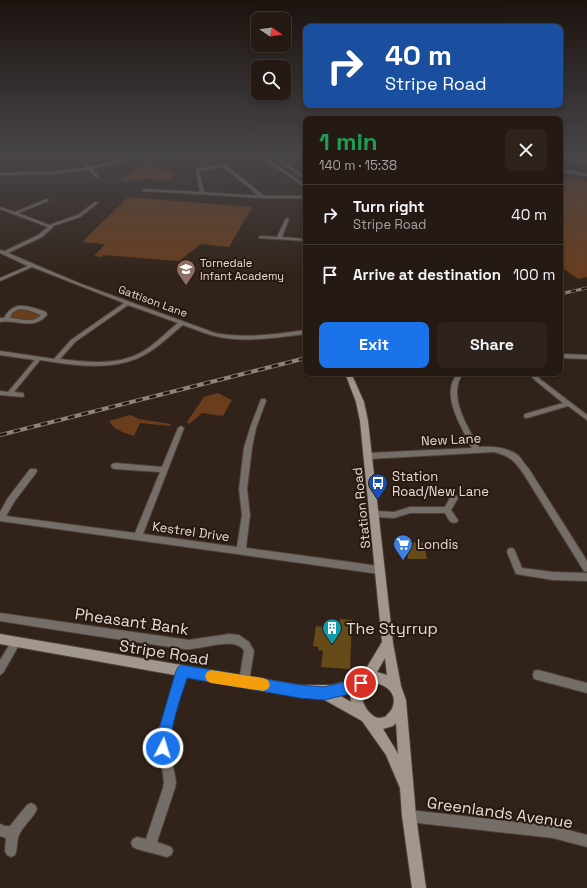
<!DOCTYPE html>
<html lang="en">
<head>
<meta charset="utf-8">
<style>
  :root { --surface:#251a13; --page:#2d231c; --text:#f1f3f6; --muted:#a3a1a0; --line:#423833; --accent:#1a73e8 }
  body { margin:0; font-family:"Space Grotesk",sans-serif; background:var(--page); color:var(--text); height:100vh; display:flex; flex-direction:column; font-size:15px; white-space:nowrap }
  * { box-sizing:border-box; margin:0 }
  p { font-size:13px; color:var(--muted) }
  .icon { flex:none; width:22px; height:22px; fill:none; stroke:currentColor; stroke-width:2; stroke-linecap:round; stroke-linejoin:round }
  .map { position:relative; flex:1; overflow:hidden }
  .panel { position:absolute; left:303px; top:116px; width:260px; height:260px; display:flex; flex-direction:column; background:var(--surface); border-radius:8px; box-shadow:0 2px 6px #0003,0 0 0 1px var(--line) }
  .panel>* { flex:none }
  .top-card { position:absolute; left:303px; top:24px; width:260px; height:84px; border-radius:8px; box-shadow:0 2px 6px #0003,0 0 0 1px var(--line); background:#1a4fa0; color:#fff; overflow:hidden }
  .needle { width:26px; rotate:103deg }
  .buttons { position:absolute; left:251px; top:12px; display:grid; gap:8px }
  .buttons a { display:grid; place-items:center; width:40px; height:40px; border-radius:8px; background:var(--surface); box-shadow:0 2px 6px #0003,0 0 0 1px var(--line); font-size:20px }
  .pin { position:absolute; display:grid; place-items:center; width:34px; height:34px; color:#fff; margin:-17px; border:2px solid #fff; border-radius:50%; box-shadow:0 1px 4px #0007 }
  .me { position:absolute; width:44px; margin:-22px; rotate:5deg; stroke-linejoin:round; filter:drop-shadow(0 0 3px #0008) }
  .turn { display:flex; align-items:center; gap:14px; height:84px; padding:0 16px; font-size:18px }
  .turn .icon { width:52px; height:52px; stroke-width:2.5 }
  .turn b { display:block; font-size:28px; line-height:34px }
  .round { display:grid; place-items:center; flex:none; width:42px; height:42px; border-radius:8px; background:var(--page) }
  .summary { display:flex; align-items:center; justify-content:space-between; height:68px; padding:0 16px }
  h1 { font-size:24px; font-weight:600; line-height:30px; color:#1e9e55 }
  .primary-button { display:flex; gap:8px; margin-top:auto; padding:8px 16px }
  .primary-button a { flex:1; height:46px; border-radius:8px; background:var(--accent); color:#fff; font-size:16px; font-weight:600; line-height:46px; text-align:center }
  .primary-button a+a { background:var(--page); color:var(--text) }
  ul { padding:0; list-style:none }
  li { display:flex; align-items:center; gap:12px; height:60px; padding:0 16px; border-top:1px solid var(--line) }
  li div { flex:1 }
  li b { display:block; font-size:15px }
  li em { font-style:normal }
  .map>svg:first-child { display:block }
  .green { fill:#6a3d1d }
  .building { fill:#664b18 }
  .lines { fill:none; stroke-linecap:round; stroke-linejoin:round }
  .street-casing { stroke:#4e4137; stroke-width:2 }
  .secondary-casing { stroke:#4e4137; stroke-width:2 }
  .street { fill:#756e68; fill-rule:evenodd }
  .secondary { fill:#a2978e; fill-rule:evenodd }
  .rail-far1-casing { stroke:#8f837b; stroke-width:3 }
  .rail-casing { stroke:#8f837b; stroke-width:4 }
  .rail-far1 { stroke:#271910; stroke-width:2; stroke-dasharray:5.5; stroke-linecap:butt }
  .rail { stroke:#271910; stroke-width:2.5; stroke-dasharray:7; stroke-linecap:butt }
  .route { fill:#1a73e8; stroke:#114b97 }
  .slow { fill:#f59e0b }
  .labels { text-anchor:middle; stroke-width:4; stroke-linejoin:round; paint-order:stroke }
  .far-poi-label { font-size:11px; fill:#e6dcd6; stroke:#271910; text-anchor:start }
  .far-street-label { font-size:11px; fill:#e6dcd6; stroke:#271910 }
  .street-label { font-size:13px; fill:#e6dcd6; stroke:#271910 }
  .poi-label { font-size:13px; fill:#e6dcd6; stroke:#271910; text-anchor:start }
  .near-street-label { font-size:16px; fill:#e6dcd6; stroke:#271910 }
  .near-poi-label { font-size:16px; fill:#e6dcd6; stroke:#271910; text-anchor:start }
</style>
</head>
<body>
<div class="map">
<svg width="587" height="888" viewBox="0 0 587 888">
  <rect width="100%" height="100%" fill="#312319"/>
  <!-- green -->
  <g class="green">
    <polygon points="564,155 587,155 587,165 561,160"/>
    <polygon points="148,165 176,173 170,179 156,180 154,178 123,182 119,178 131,175 129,172 134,171 133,170"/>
    <polygon points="560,177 587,182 587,277 578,279 560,266"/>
    <polygon points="128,197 252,207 229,247 201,244 179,261 103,255 102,257 94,256 105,244 82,242"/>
    <polygon points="19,307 44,313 36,321 13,320 7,316"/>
    <polygon points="218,393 232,400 223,416 202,413 189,424 187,422 204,397"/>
    <path d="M130 415 139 419 171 424 170 426 140 423 134 436C124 433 114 430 109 421Z"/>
  </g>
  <!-- building -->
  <g class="building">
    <polygon points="406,542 424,543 427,559 408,559"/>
    <polygon points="340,619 352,620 350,669 321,667 323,651 318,650 318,647 313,646 316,626 339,630"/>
  </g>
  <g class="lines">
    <!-- street casing -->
    <g class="street-casing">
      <g id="street">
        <polygon points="22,155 28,155 20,158 18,157"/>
        <polygon points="77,155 80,155 90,167 119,160 132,155 137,155 121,161 92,169 99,177 97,178 89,170 52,174 0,175 0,173 52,172 87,168"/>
        <polygon points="157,155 163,155 171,158 169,159"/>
        <polygon points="258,155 262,155 306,185 306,188"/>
        <polygon points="270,155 274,155 306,177 306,180"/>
        <path d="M222 165 227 166 264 196H306V198H263L144 191 142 190 144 189 200 192 196 169ZM222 167 225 168 259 196 204 192 199 171Z"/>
        <polygon points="560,169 587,174 587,176 560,171"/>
        <path d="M47 199H48V201L18 213 49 225 78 215 95 202 98 203 80 217 53 226 52 228 42 237 8 253 81 284 215 333C246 339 276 334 306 330V334C279 337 252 342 225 338 210 336 197 330 183 325 169 336 155 351 138 358 108 371 71 365 40 360L14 392 23 393 24 395 23 397 0 395V391L8 392 35 360 0 355V351L54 359 71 340 124 303 32 267 0 281V278L28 266 0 253V250L5 251 38 235 48 227 0 209V207L15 212ZM128 305 178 323C164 334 151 349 134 356 111 365 84 362 60 359L75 342Z"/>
        <polygon points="286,218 289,219 282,237 306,239 306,241 259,238 259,237 261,236 277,237"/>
        <path d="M18 306C28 305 37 309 46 312L47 315C33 331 17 319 0 322V318H4C8 311 11 308 18 306ZM19 309 28 310 41 315C32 324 21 319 10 318L12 313Z"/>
        <polygon points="560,354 587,355 587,359 560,358"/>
        <polygon points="433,373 439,373 435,376 433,375"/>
        <path d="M458 373H464C462 376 460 378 459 381 451 401 469 430 479 447 492 446 508 447 519 456 522 460 525 465 529 469L587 561V572L584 571 523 473C513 459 511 457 494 452L369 459 366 458 365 456 366 454 369 453 472 448C463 430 444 401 453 381 454 378 456 376 458 373Z"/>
        <polygon points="528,373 535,373 540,379 587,415 587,420 568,406 527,418 525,418 524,416 525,414 563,403 536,381"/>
        <polygon points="261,399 265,399 266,401 256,428 252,448 247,489 250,515 246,548 379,566 382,567 383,570 382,573 379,574 0,521 0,512 8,498 30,469 36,469 37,471 36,473 14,502 6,516 135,533 160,472 115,469 112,468 111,466 112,464 115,463 162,467 178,428 181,426 184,428 143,534 237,547 242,515 239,489 244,448 250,428"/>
        <path d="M454 495 457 496 458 498 451 510 458 520 457 522C450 525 448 518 445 513H410L394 518 375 517 372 516 371 514 372 512 375 511 394 512 410 507H445L451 496Z"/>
        <polygon points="511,548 514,549 522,568 553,572 587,573 587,581 553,580 516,574 507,552 508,549"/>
        <path d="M0 613 189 640 229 634 239 635 249 642 254 651 249 681 248 685 244 686 240 685 239 681 244 651C236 635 199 651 184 649 123 640 61 631 0 621Z"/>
        <polygon points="16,637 19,639 21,642 19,645 3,673 0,675 0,660 13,639"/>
        <polygon points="182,666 185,668 187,671 168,739 176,782 175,788 157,842 171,847 173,851 171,855 167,857 137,849 133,847 131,843 133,839 137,837 146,839 163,788 164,782 158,739 177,671 179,668"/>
        <polygon points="538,670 587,683 587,693 534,679 533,675 534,671"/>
        <path d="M31 803 35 805 37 809C33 818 25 824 20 833 16 839 18 848 15 855L11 857 7 855 5 851 6 838 0 836V824L5 826H10L27 805Z"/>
        <polygon points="409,810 553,826 587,835 587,847 553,838 409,822 405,820 403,816 405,812"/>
      </g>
    </g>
    <!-- secondary casing -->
    <g class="secondary-casing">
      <path id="secondary" d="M345 373H351L364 402 368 421 393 643 401 686 406 700 416 816 426 888H412L402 816 400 788 386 755 362 721 321 698 299 697 0 644V634L299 685H331L357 679 361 677 382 642 360 421 356 402ZM385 658 387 675 377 672ZM375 683C386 685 397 693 393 706 392 710 388 714 385 717 383 717 381 718 379 718 368 717 355 694 366 686 368 685 372 684 375 683ZM350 693 351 702 339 695ZM396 723 398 754 394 747 383 729 393 726Z"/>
    </g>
    <!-- street -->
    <use href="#street" class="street"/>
    <!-- secondary -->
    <use href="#secondary" class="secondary"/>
    <!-- rail-far1 casing -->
    <g class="rail-far1-casing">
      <polyline id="rail-far1" points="560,294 587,288"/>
    </g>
    <!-- rail casing -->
    <g class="rail-casing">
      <polyline id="rail" points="0,435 306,358"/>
    </g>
    <!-- rail-far1 -->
    <use href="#rail-far1" class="rail-far1"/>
    <!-- rail -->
    <use href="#rail" class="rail"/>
  </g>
  <!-- sky -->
  <linearGradient id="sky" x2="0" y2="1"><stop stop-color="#1b130e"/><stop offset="0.55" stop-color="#484549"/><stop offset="1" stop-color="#484549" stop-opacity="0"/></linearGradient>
  <rect width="587" height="280" fill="url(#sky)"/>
  <!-- route -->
  <path class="route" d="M182 665 300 685 324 687 349 681 361 676 366 678 368 683 366 687 349 694 324 700 300 698 187 678C182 694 176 709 173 725 171 734 172 745 168 753L163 755 158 753 156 748V739L176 671 178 667Z"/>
  <!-- slow -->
  <polygon class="slow" points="211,670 263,678 268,680 270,685 268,689 263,691 211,683 207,681 205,676 207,672"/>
  <!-- icons -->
  <defs>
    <g id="school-pin" transform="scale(1)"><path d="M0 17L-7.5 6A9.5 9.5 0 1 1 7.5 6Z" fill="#8d6e63" stroke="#271910"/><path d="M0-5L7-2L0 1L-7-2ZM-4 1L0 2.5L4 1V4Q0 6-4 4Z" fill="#fff"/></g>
    <g id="bus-pin" transform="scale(1)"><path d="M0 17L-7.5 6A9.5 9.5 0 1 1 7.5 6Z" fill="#1a4fb4" stroke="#271910"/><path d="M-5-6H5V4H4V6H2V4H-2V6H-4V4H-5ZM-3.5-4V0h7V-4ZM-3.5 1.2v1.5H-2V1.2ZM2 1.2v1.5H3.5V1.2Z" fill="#fff"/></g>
    <g id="supermarket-pin" transform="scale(1)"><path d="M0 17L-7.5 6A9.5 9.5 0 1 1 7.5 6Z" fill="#3f7fe0" stroke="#271910"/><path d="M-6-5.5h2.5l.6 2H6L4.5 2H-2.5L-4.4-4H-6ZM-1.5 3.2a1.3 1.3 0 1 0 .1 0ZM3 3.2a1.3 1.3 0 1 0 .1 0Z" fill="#fff"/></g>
    <g id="building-pin" transform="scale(1)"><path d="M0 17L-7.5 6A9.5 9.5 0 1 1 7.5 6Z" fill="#0f9aa8" stroke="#271910"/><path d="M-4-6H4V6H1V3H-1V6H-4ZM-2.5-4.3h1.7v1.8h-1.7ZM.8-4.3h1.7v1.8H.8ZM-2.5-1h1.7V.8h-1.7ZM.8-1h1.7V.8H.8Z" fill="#fff"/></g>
  </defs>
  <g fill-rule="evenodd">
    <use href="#school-pin" x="186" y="269"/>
    <use href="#bus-pin" x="378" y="483"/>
    <use href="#supermarket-pin" x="403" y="544"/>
    <use href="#building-pin" x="332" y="628"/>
  </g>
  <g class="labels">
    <!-- far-poi labels -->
    <g class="far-poi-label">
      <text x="200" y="267">Tornedale<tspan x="200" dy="13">Infant Academy</tspan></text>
    </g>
    <!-- far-street labels -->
    <g class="far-street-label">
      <text transform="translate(153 301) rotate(20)" y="4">Gattison Lane</text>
    </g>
    <!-- street labels -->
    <g class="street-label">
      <text transform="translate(451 439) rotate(-3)" y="5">New Lane</text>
      <text transform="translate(361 508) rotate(-96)" y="5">Station Road</text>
      <text transform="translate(191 531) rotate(8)" y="5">Kestrel Drive</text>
    </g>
    <!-- poi labels -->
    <g class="poi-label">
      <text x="392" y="481">Station<tspan x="392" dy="15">Road/New Lane</tspan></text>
      <text x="417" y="549">Londis</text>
    </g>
    <!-- near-street labels -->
    <g class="near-street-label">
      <text transform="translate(132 621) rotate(8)" y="6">Pheasant Bank</text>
      <text transform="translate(164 652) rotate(9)" y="6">Stripe Road</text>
      <text transform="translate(500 812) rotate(8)" y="6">Greenlands Avenue</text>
    </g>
    <!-- near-poi labels -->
    <g class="near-poi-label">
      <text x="346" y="634">The Styrrup</text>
    </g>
  </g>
</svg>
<div class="buttons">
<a><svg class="needle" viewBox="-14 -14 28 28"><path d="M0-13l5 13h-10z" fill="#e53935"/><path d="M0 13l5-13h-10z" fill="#a3a1a0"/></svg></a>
<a><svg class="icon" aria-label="search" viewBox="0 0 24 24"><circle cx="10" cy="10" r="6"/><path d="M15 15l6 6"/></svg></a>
</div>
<div class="pin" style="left:361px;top:683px;background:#d93025"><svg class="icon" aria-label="arrive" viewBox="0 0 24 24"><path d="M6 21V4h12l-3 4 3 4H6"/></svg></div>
<svg class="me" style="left:163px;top:748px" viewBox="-20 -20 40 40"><circle r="17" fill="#1a73e8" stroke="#fff" stroke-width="3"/><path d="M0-11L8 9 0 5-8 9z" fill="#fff"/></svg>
<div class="top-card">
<div class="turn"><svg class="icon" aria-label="right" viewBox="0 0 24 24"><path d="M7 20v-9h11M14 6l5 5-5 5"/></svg><div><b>40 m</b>Stripe Road</div></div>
</div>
<section class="panel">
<div class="summary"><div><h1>1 min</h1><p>140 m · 15:38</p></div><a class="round"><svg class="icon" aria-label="close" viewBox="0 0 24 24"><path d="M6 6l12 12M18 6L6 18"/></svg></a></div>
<ul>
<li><svg class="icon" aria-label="right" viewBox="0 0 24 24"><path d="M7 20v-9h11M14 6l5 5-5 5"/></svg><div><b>Turn right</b><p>Stripe Road</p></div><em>40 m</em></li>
<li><svg class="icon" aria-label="arrive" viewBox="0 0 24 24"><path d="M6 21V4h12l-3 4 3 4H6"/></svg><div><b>Arrive at destination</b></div><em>100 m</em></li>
</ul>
<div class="primary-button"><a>Exit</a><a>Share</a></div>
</section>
</div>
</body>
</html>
